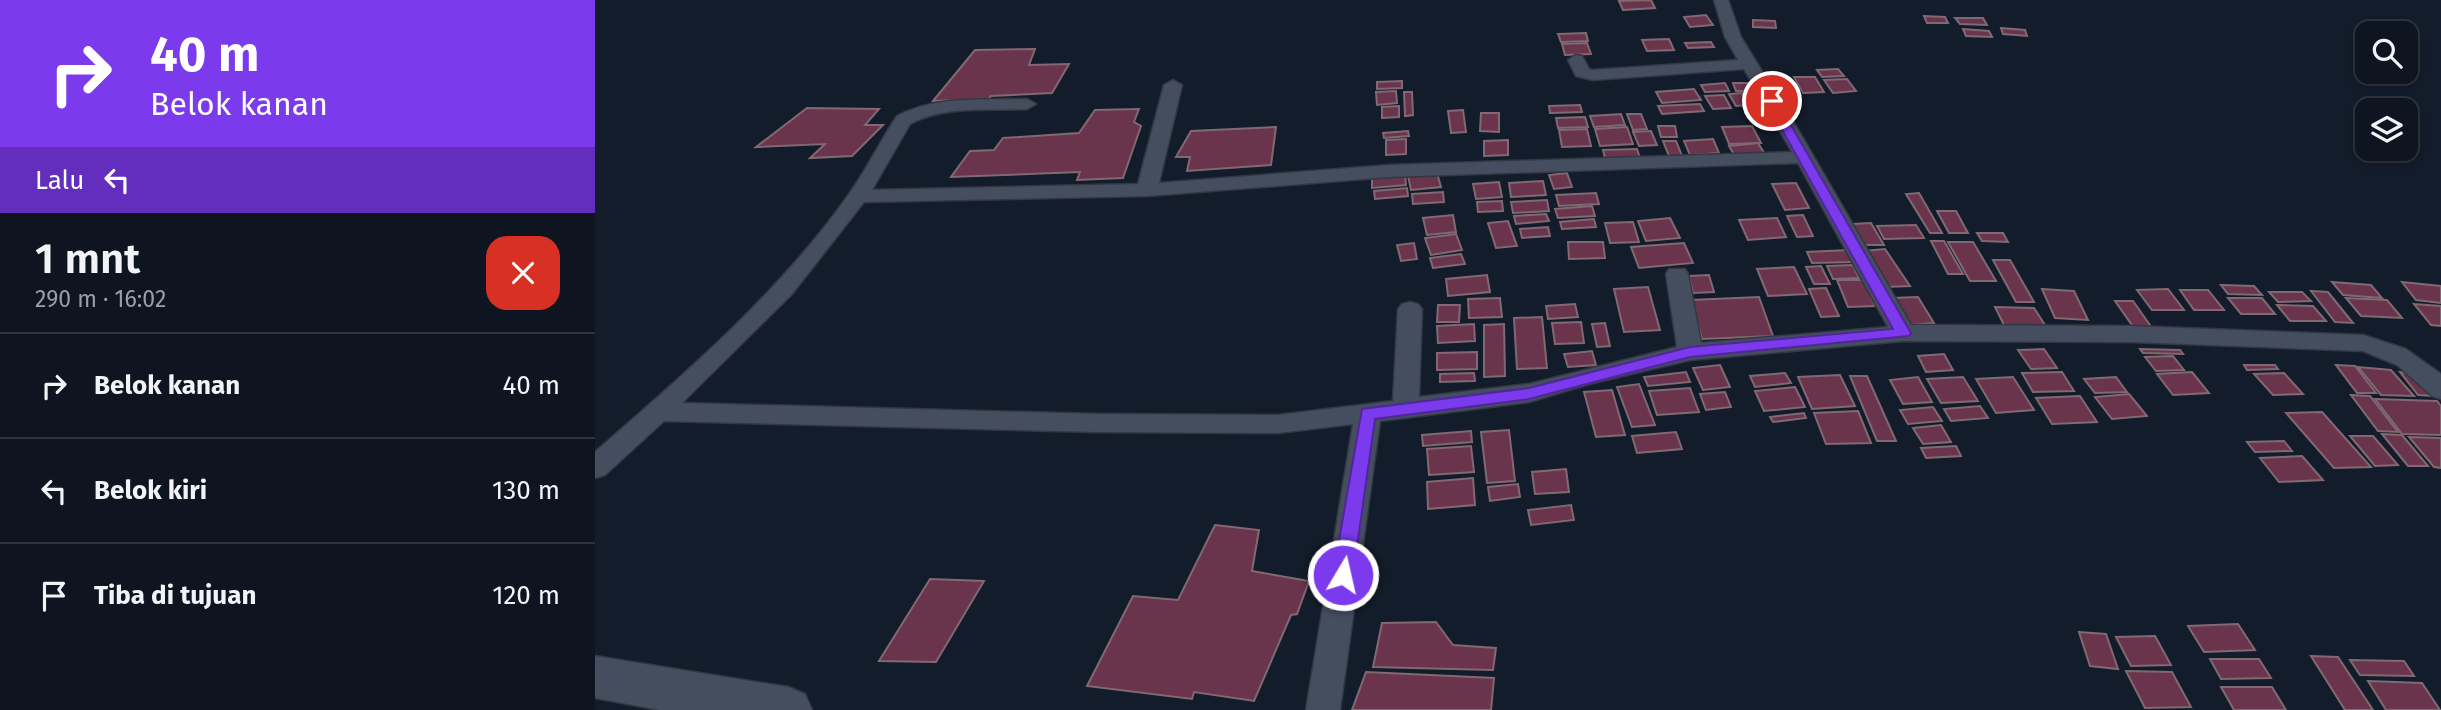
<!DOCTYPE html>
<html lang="id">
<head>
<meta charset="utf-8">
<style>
  :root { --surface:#0e1520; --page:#171e29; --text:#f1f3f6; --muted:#9b9fa5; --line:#2e343e }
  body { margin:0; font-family:"Fira Sans",sans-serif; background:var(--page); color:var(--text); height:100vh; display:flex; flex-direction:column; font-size:26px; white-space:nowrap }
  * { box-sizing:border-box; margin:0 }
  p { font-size:23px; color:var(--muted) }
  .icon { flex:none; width:38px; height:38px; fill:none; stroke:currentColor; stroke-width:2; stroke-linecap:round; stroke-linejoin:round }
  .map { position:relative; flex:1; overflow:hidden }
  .sheet { display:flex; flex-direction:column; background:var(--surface); width:595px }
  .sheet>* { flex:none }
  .top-card { background:#7c3aed; color:#fff; overflow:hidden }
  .tools { position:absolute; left:1760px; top:21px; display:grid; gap:14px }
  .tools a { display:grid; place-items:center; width:63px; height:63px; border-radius:14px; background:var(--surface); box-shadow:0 4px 10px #0003,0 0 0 2px var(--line); font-size:35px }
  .pin { position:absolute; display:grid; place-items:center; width:60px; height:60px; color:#fff; margin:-30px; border:4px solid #fff; border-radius:50%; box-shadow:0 2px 7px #0007 }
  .me { position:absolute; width:77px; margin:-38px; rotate:9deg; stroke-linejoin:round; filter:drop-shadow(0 0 5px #0008) }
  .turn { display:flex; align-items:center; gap:24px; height:147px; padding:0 35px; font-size:32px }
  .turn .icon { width:91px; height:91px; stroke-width:2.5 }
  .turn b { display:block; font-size:49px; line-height:60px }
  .then { display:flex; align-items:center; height:66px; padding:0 35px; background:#0003; gap:14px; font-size:26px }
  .round { display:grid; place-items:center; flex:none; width:74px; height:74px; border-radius:21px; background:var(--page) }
  .overview { display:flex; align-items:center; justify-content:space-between; height:119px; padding:0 35px }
  h1 { font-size:42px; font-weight:600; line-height:52px }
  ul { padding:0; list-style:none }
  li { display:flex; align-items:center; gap:21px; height:105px; padding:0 35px; border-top:2px solid var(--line) }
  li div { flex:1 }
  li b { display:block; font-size:26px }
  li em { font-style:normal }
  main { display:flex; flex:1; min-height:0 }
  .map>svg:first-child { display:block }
  .building { fill:#6a344c; stroke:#806972; stroke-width:2 }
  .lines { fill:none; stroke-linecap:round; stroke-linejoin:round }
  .street-casing { stroke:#323742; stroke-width:3 }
  .secondary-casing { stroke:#323742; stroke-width:3 }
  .street { fill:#444e5f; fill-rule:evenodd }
  .secondary { fill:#444e5f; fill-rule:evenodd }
  .route { fill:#7c3aed; stroke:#51269a; stroke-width:2 }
</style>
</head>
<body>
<main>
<section class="sheet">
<div class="top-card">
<div class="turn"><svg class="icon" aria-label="right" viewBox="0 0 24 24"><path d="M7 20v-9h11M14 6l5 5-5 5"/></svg><div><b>40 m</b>Belok kanan</div></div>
<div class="then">Lalu<svg class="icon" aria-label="left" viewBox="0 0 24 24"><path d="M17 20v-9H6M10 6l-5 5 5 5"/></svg></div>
</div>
<div class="overview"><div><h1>1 mnt</h1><p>290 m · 16:02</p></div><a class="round" style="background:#d93025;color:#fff"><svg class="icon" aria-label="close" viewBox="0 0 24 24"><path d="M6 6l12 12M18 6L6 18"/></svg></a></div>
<ul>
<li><svg class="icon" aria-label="right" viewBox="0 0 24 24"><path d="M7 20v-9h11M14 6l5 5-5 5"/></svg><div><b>Belok kanan</b></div><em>40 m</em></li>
<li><svg class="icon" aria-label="left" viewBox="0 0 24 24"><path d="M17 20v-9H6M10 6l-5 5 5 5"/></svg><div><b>Belok kiri</b></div><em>130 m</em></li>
<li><svg class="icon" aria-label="arrive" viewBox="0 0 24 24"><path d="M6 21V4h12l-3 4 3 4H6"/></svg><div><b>Tiba di tujuan</b></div><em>120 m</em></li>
</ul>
</section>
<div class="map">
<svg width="1846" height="710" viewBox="0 0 1846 710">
  <rect width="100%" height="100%" fill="#131c2a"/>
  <!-- building -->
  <g class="building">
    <polygon points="1056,0 1060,8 1028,10 1024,1"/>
    <polygon points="1111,15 1118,25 1095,27 1089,17"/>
    <polygon points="1329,16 1350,17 1353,23 1332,23"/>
    <polygon points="1360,18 1388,18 1392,25 1365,24"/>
    <polygon points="1158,20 1180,21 1181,28 1158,27"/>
    <polygon points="1406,28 1430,30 1432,36 1408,34"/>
    <polygon points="1368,29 1394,31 1397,37 1371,36"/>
    <polygon points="991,33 993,41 966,42 963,34"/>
    <polygon points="1074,39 1079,50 1052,51 1047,40"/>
    <polygon points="1116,42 1119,47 1093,48 1090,43"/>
    <polygon points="992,43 996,54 970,55 967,44"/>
    <polygon points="440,49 434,65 474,64 457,93 396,96 389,104 368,100 338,101 380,50"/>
    <polygon points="1243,69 1249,76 1227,77 1222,70"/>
    <polygon points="1199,77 1220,77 1229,92 1208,93"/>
    <polygon points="1252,79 1261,91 1238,93 1229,80"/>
    <polygon points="1195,80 1203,94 1186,94 1178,81"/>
    <polygon points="807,81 807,88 782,89 782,82"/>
    <polygon points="1130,83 1134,91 1110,92 1106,85"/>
    <polygon points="1138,83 1158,83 1162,91 1141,91"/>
    <polygon points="1099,89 1106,100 1067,103 1061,92"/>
    <polygon points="801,91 802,103 782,105 781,92"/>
    <polygon points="809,92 817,92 818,115 810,116"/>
    <polygon points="1147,93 1154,105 1141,106 1134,94"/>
    <polygon points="1129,95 1136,108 1118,109 1110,96"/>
    <polygon points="1105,104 1109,111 1067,114 1063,106"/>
    <polygon points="985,105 987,112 955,113 954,106"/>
    <polygon points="804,106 804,117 787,118 787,107"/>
    <polygon points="212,108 284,109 270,125 288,125 257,156 215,158 230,144 161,147"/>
    <polygon points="544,109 539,122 546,126 528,178 482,180 485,172 356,177 375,151 399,150 408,138 484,133 500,110"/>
    <polygon points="868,110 871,132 856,133 853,111"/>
    <polygon points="886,113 904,113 904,132 885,131"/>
    <polygon points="1026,114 1030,125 999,127 995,116"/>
    <polygon points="1032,114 1046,114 1052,129 1038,130"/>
    <polygon points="990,117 993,127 963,128 961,118"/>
    <polygon points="1063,126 1080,126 1082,137 1066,137"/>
    <polygon points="1157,126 1166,143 1134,144 1127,127"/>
    <polygon points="681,127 676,165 592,171 595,157 581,157 596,131"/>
    <polygon points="1032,127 1038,144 1005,146 1000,129"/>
    <polygon points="992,129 996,146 967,147 964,130"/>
    <polygon points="813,131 814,136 789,138 788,133"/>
    <polygon points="1056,131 1062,145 1044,146 1038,132"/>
    <polygon points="811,139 811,154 791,155 791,140"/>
    <polygon points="1118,139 1124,153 1095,155 1089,141"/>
    <polygon points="913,140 913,155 889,156 889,141"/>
    <polygon points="1068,141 1081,141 1087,156 1074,156"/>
    <polygon points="1163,143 1171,156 1141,158 1134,146"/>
    <polygon points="1042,149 1046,161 1011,163 1008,150"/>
    <polygon points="842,173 846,187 816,190 813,176"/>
    <polygon points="972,173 977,187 959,189 954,175"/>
    <polygon points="810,175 811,185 777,188 777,178"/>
    <polygon points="948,181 951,195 916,197 914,183"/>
    <polygon points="904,182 907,197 881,199 878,184"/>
    <polygon points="1201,183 1214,208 1190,210 1177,184"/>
    <polygon points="812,188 813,196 780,199 779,191"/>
    <polygon points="848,192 849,202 818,204 817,194"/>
    <polygon points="1001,193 1004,204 964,206 961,195"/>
    <polygon points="1324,193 1347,233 1335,233 1311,194"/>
    <polygon points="952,200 954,211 918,213 916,202"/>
    <polygon points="907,201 908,211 883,212 882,202"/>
    <polygon points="997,206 1000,216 963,218 960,209"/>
    <polygon points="1342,211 1361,211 1373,233 1354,233"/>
    <polygon points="951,214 954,221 921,224 919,216"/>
    <polygon points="858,215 861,232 832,235 828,218"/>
    <polygon points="1208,215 1218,236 1202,237 1192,216"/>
    <polygon points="1075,218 1085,238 1051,241 1043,221"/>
    <polygon points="1182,218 1191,237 1153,240 1144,220"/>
    <polygon points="999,219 1001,227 967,229 965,222"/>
    <polygon points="913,221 922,246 901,248 893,223"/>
    <polygon points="1038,222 1044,242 1015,243 1010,223"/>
    <polygon points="1276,223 1289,245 1270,245 1258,224"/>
    <polygon points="1321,225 1329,238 1289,239 1282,226"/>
    <polygon points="953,227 955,236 927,238 925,229"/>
    <polygon points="1382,233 1408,233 1413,242 1387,241"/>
    <polygon points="861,234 867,250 836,255 830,238"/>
    <polygon points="1336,241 1349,241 1368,274 1353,274"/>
    <polygon points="973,242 1008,242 1010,258 974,259"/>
    <polygon points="1353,242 1378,242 1401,281 1375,281"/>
    <polygon points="819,243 822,259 806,261 802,245"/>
    <polygon points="1089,243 1098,263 1044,268 1036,247"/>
    <polygon points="1290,249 1315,286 1290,287 1267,251"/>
    <polygon points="1253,250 1259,262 1217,263 1212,252"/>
    <polygon points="866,254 870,264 838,268 835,258"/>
    <polygon points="1398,260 1415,260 1439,302 1421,302"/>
    <polygon points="1258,265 1264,278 1238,279 1232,266"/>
    <polygon points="1226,266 1235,284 1219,284 1211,267"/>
    <polygon points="1199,267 1212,294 1173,296 1162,269"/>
    <polygon points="892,275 895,292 853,296 851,279"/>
    <polygon points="1114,275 1119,292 1098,293 1094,276"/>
    <polygon points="1242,280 1268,280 1280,306 1253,307"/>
    <polygon points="1737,282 1776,285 1787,298 1748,295"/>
    <polygon points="1807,282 1846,286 1846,303 1821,300"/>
    <polygon points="1626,285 1659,286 1667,295 1633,294"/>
    <polygon points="1053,287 1065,330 1029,332 1019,289"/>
    <polygon points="1231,288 1244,316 1226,317 1214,289"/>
    <polygon points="1447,289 1479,291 1493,320 1460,318"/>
    <polygon points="1573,289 1589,310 1557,310 1542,290"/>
    <polygon points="1585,290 1613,290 1629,310 1599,310"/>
    <polygon points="1716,291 1733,292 1758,323 1740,322"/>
    <polygon points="1674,292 1707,292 1716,301 1683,302"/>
    <polygon points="1164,297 1178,336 1107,339 1096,300"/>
    <polygon points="1323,297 1339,323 1312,325 1297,298"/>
    <polygon points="905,298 907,317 874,318 873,299"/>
    <polygon points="1633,298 1667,298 1680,314 1646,314"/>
    <polygon points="1751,298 1792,300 1807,318 1766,316"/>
    <polygon points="1520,301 1538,301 1557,328 1539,328"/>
    <polygon points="980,304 983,317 953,319 951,306"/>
    <polygon points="1819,304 1846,306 1846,326 1836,325"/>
    <polygon points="843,305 865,305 864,322 842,322"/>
    <polygon points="1682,305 1718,306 1731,321 1695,321"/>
    <polygon points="1400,307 1439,308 1450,325 1409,325"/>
    <polygon points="947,317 952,368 922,369 919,318"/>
    <polygon points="986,322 989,343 960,344 957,323"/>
    <polygon points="1010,323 1015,346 1002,347 997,324"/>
    <polygon points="879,324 880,341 843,343 842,326"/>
    <polygon points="909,324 910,376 889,377 889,325"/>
    <polygon points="1449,349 1462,368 1436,369 1423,350"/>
    <polygon points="1545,349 1585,350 1588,354 1548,353"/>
    <polygon points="997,351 1001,365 973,367 969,354"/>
    <polygon points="882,352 882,369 842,370 842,353"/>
    <polygon points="1349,354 1358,370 1331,372 1323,356"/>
    <polygon points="1578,356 1589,370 1561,371 1550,357"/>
    <polygon points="1125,365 1135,387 1108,390 1098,368"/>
    <polygon points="1649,365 1680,365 1683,369 1652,370"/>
    <polygon points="1741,365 1760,366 1781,393 1762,393"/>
    <polygon points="1763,367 1796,370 1819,396 1786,395"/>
    <polygon points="1091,372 1095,382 1053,386 1049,377"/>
    <polygon points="1467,372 1479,391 1438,392 1427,373"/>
    <polygon points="1597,372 1614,393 1578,395 1562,374"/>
    <polygon points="1805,372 1821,374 1840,396 1823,395"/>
    <polygon points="879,373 880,381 845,382 845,374"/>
    <polygon points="1190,373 1196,383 1160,387 1155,376"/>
    <polygon points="1689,373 1708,394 1678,395 1659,374"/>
    <polygon points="1245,375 1260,406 1217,409 1203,377"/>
    <polygon points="1255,376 1272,376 1301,441 1282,441"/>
    <polygon points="1323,377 1337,402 1308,404 1295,380"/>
    <polygon points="1368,377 1383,401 1346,403 1332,379"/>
    <polygon points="1418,377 1439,410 1401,413 1381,379"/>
    <polygon points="1521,377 1532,392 1500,393 1489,379"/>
    <polygon points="1044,384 1060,425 1037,427 1022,387"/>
    <polygon points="1200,387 1210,407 1169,411 1160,391"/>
    <polygon points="1095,388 1104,412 1062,415 1054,391"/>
    <polygon points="1017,390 1030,435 1001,437 989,392"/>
    <polygon points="1130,392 1136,407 1111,410 1105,394"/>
    <polygon points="1534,394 1552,416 1517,419 1500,397"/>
    <polygon points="1756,395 1775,396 1803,432 1783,431"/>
    <polygon points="1485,396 1502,422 1457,424 1441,398"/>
    <polygon points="1780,399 1842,401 1846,406 1846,435 1807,434"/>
    <polygon points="1385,406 1393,418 1356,421 1349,409"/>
    <polygon points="1338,407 1347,421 1313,424 1305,410"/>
    <polygon points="1263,411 1276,443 1231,444 1219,413"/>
    <polygon points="1727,412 1776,467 1739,468 1691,413"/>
    <polygon points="1209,413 1211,418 1178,422 1175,417"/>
    <polygon points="1346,425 1356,442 1328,444 1318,428"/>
    <polygon points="914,430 920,481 892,483 886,432"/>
    <polygon points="876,431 877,442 828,446 827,435"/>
    <polygon points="1081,432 1087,449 1042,453 1037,436"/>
    <polygon points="1787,434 1807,435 1833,466 1813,466"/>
    <polygon points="1755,436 1778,436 1803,465 1780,466"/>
    <polygon points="1814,437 1846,438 1846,468 1839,467"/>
    <polygon points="1689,441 1697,451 1660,452 1652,442"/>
    <polygon points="876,446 879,472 834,475 832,449"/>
    <polygon points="1361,446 1366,456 1331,458 1326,448"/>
    <polygon points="1707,456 1728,480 1684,482 1665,458"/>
    <polygon points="971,469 974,492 940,494 937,472"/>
    <polygon points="878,478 880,505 833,509 832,482"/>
    <polygon points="923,484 925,497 895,501 893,487"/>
    <polygon points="976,505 979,520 936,525 933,510"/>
    <polygon points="620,525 664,530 657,571 714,581 702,614 696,615 659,701 599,692 597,699 492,686 538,596 583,600"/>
    <polygon points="335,579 389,581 341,662 284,661"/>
    <polygon points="841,622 858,645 901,648 898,670 778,667 787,623"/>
    <polygon points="1643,624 1660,650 1609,652 1593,626"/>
    <polygon points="1484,632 1511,634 1523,669 1495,666"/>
    <polygon points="1560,636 1576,665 1536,666 1521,637"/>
    <polygon points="1716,656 1743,657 1778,710 1750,710"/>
    <polygon points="1615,659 1664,659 1676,678 1626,679"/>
    <polygon points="1755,660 1809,661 1819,676 1765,675"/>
    <polygon points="1531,671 1577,672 1596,707 1550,708"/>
    <polygon points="771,672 899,678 896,710 757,710"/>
    <polygon points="1773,681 1827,683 1845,710 1791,710"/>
    <polygon points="1626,687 1677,687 1691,710 1639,710"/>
  </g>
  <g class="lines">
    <!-- street casing -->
    <g class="street-casing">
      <path id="street" d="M1119 0H1133L1146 37 1208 138 1316 325 1537 326 1768 335 1811 349 1846 374V399L1837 396 1802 365 1768 351 1537 342 1308 341 1095 360 994 384 934 402 785 421 745 710H711L758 424 683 433 502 432 69 421 10 475 0 478V452C90 374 185 292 254 194 272 169 285 141 302 116 341 95 389 100 432 99L441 104 432 109C394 111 350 105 315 124L277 190 543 184 569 85 578 80 587 85 564 183 795 165 1197 152 1149 69 998 80 981 76 973 60 981 55 987 56 994 69 998 70 1143 60 1130 37ZM1203 163 1293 327 1106 343 1093 274 1090 269H1074L1071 274 1082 347 934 384 824 397 827 309 823 304 815 302 807 304 803 309 798 401 683 415 502 414 87 403 197 294 269 202 552 196 795 177Z"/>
    </g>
    <!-- secondary casing -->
    <g class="secondary-casing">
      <polygon id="secondary" points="0,656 193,687 210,694 217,710 65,710 0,698"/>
    </g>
    <!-- street -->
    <use href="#street" class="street"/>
    <!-- secondary -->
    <use href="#secondary" class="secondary"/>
  </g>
  <!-- route -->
  <polygon class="route" points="1177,98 1182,101 1316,333 1314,336 1095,357 934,399 780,419 758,575 755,581 748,583 741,581 738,575 767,409 934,388 1095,347 1298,329 1171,101"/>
</svg>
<div class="tools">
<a><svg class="icon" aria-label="search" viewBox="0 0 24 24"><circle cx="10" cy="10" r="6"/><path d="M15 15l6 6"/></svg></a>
<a><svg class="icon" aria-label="layers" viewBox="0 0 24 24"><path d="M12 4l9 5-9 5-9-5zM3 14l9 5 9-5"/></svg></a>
</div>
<div class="pin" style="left:1177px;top:101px;background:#d93025"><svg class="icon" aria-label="arrive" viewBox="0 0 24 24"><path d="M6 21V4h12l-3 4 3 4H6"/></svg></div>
<svg class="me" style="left:748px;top:575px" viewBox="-20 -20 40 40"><circle r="17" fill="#7c3aed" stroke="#fff" stroke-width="3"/><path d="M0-11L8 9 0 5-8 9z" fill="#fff"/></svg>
</div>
</main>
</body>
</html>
